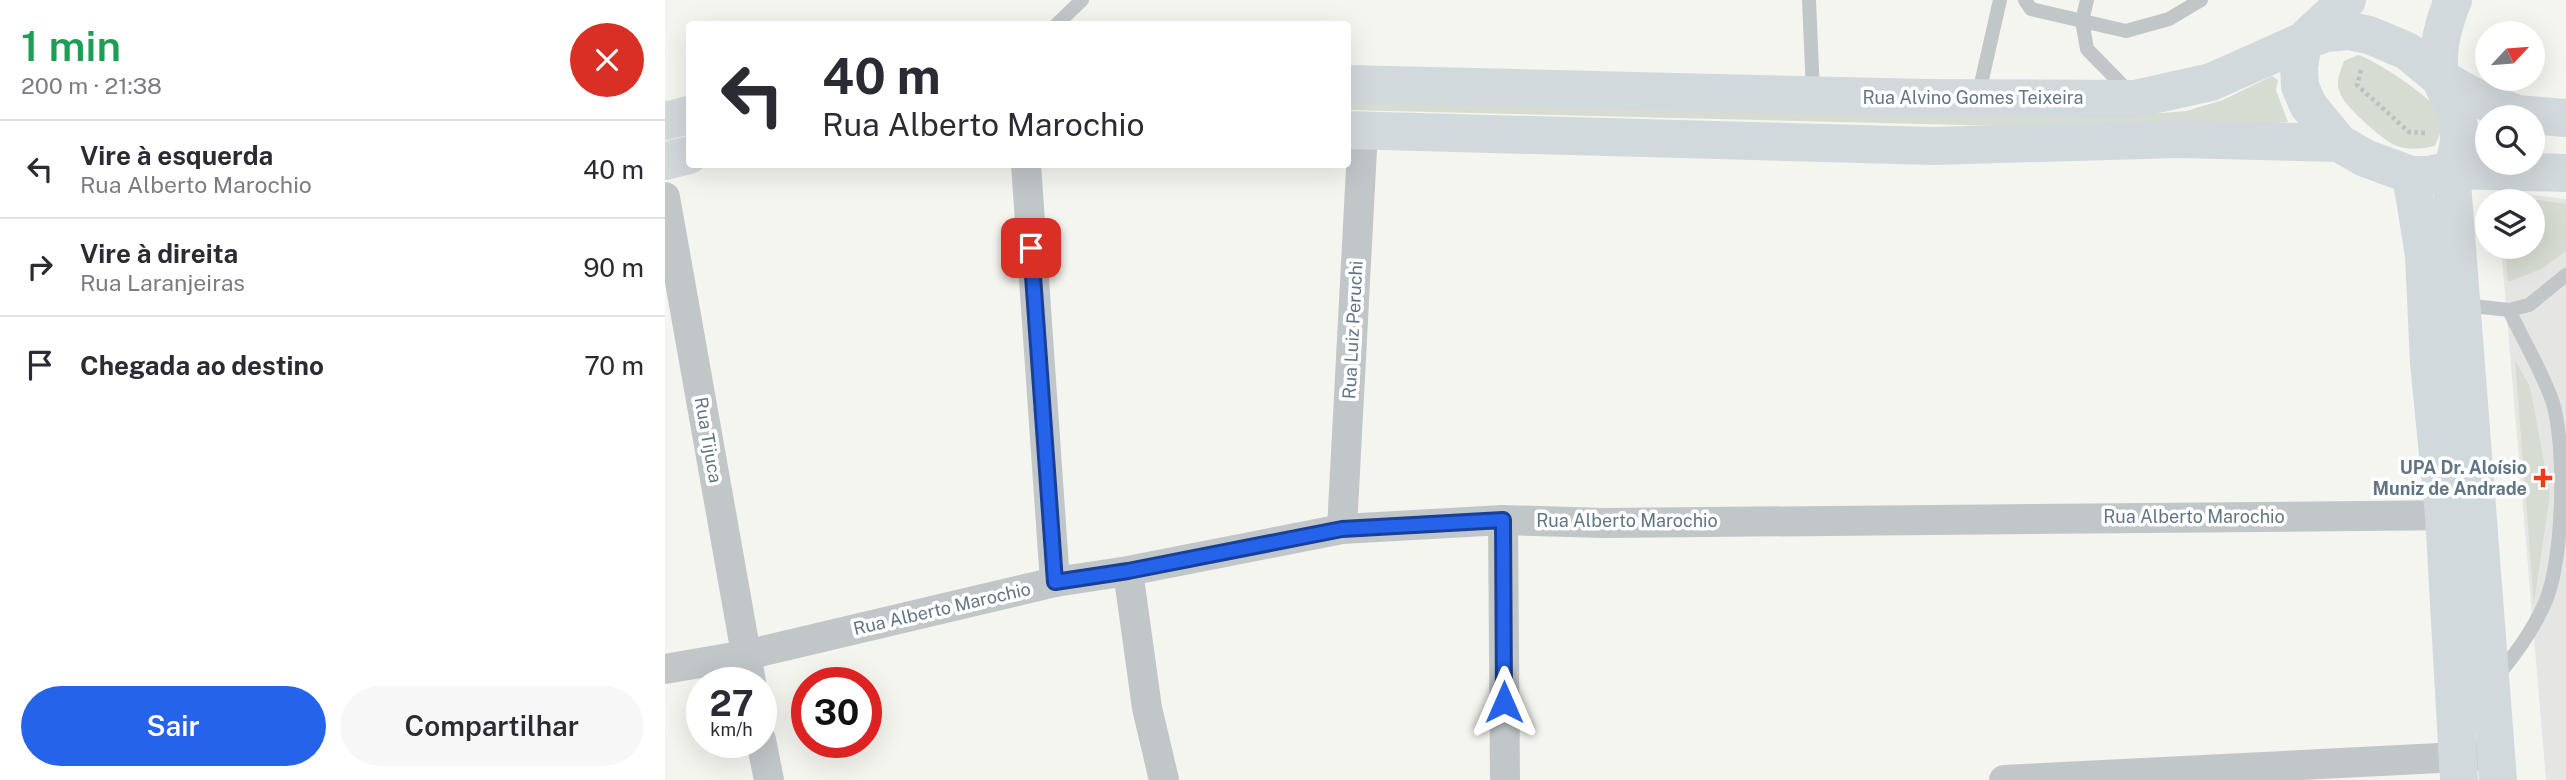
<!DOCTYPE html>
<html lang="pt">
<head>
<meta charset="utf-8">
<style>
  :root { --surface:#fff; --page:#f7f7f7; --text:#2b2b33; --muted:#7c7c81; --line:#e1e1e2; --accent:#2563eb }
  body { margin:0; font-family:"Public Sans",sans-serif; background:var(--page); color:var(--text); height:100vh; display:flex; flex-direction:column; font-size:26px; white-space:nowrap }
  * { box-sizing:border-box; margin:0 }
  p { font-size:23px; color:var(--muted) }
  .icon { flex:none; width:38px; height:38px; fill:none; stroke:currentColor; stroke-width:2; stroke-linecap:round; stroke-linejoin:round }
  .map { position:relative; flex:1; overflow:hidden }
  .drawer { display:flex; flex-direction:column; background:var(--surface); width:665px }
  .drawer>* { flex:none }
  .guide { position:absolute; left:21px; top:21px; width:665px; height:147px; border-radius:7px; box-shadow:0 7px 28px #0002; background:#fff; color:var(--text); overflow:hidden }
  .needle { width:46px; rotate:64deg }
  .controls { position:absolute; left:1810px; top:21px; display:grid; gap:14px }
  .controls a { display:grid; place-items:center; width:70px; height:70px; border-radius:50%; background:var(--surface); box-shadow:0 7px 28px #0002; font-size:35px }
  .speed { position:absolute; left:21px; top:667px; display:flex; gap:14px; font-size:35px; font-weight:700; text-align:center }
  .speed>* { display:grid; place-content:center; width:91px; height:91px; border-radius:50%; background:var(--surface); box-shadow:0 7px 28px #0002; line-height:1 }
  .speed small { font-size:18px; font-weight:400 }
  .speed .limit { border:10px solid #d22; background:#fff; color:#111 }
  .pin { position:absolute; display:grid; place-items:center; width:60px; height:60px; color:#fff; margin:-30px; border-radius:14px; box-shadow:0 4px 10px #0006 }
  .me { position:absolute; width:77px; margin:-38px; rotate:0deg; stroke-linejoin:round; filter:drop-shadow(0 0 5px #0008) }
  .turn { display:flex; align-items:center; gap:24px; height:147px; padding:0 21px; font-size:32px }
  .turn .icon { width:91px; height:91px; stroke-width:2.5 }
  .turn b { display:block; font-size:49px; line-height:60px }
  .round { display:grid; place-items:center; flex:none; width:74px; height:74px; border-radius:37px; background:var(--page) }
  .overview { display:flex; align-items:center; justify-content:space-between; height:119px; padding:0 21px }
  h1 { font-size:42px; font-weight:600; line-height:52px; color:#1e9e55 }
  .action { display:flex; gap:14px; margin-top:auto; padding:14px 21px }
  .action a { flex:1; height:80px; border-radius:42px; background:var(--accent); color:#fff; font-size:28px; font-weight:600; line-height:80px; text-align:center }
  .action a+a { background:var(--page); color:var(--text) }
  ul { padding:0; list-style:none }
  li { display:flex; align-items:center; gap:21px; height:98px; padding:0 21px; border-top:2px solid var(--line) }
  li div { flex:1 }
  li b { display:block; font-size:26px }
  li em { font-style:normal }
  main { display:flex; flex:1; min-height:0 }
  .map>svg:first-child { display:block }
  .built { fill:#e5e6e4 }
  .green { fill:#d6dcd1 }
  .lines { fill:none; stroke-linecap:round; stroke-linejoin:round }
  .path { stroke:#bdbfc1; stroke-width:4.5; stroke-dasharray:3.5 3.5; stroke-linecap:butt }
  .service { stroke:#c1c6c9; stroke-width:14 }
  .minor { stroke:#c1c6c9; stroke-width:30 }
  .secondary { stroke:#d2d9dc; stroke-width:38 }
  .route-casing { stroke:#184099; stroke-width:18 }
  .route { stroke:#2563eb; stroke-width:12 }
  .poi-dot { fill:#f13b14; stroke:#fff; stroke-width:2.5 }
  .labels { text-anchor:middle; stroke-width:7; stroke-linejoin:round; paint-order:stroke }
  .street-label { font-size:18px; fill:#617684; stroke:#fff }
  .poi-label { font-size:18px; font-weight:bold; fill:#617684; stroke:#fff; text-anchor:end }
</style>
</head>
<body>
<main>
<section class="drawer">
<div class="overview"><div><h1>1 min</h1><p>200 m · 21:38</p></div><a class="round" style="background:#d93025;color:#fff"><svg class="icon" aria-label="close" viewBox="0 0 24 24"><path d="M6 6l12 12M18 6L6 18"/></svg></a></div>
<ul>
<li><svg class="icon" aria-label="left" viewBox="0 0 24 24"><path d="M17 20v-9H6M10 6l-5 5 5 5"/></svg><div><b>Vire à esquerda</b><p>Rua Alberto Marochio</p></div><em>40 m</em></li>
<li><svg class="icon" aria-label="right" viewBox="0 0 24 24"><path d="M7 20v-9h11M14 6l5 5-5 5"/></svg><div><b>Vire à direita</b><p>Rua Laranjeiras</p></div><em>90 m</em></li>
<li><svg class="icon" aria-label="arrive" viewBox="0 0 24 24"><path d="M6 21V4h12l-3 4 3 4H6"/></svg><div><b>Chegada ao destino</b></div><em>70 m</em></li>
</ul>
<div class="action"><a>Sair</a><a>Compartilhar</a></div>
</section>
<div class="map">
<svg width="1901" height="780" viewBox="0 0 1901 780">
  <rect width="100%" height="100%" fill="#f5f5f0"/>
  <!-- built -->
  <polygon class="built" points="1860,194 1901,199 1901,780 1881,780 1836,247 1867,247 1867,201 1839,201"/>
  <!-- green -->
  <g class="green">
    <path d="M1693 55C1709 59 1777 103 1778 119 1779 127 1773 138 1770 146 1756 149 1741 151 1727 144 1714 136 1680 107 1675 93 1670 82 1675 72 1679 61Z"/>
    <polygon points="1607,76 1613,80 1611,90 1623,122 1505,130 683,110 683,95 1447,117 1521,111 1558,100"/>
    <polygon points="1860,198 1901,204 1901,251 1878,268 1843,282 1840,247 1867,247 1867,201 1847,201"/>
    <polygon points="1850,360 1865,387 1885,494 1869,604"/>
  </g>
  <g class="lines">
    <!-- path -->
    <polyline class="path" points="1696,70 1692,85 1744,132 1761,133"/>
    <!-- service -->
    <g class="service">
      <polyline points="1144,0 1148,93"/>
      <polyline points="1360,0 1366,9 1461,31 1504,19 1536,0"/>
      <polyline points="1422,0 1417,21 1422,49 1464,92"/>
      <polyline points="392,24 417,0"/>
      <polyline points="1313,97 1335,0"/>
      <path d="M1799 305 1844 310C1858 340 1877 371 1888 403 1901 448 1899 562 1879 605 1867 632 1850 654 1832 677"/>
      <polyline points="1844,310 1864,305 1901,275"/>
    </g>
    <!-- minor -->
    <g class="minor">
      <polyline points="361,164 390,582"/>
      <polyline points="0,197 86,682"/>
      <polyline points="838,520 840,780"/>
      <polyline points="677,529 698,130"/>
      <polyline points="463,571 482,708 499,780"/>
      <polyline points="0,669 81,655 390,582 463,571 677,529 838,520 939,523 1798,515"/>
      <polyline points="96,740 104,780"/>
      <polyline points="1339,780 1814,756"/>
    </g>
    <!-- secondary -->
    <g class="secondary">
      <path d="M1788 0C1778 24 1771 49 1775 76 1776 84 1783 93 1786 101 1798 124 1796 147 1786 170L1833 780"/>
      <polyline points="682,84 1261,98 1470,99 1546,82 1638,41 1661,33 1684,31 1704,35 1742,51 1775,78 1813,99 1853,114 1901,118"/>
      <polyline points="0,121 24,115"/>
      <polyline points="682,130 1268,146 1513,139 1674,143 1700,158 1746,175 1764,175 1786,170 1901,173"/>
      <polyline points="1674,143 1643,105 1635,86 1634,67 1638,41 1682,0"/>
      <polyline points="0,161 24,155"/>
      <polyline points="1746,175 1759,255 1764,363 1779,515 1794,780"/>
    </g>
  </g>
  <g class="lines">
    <!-- route casing -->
    <g class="route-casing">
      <polyline id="route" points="366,248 390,582 463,571 677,529 838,520 839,702"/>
    </g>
    <!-- route -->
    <use href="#route" class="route"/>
  </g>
  <!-- markers -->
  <path class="poi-dot" d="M1874.5 467.5h7v7h7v7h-7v7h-7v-7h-7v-7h7z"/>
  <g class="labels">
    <!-- street labels -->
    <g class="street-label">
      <text x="1308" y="104">Rua Alvino Gomes Teixeira</text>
      <text transform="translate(688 330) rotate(-87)" y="6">Rua Luiz Peruchi</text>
      <text transform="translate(43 440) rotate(80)" y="6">Rua Tijuca</text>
      <text x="1529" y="523">Rua Alberto Marochio</text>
      <text x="962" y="527">Rua Alberto Marochio</text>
      <text transform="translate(277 609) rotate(-13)" y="6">Rua Alberto Marochio</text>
    </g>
    <!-- poi labels -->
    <g class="poi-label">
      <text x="1862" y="474">UPA Dr. Aloísio<tspan x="1862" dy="21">Muniz de Andrade</tspan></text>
    </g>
  </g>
</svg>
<div class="controls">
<a><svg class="needle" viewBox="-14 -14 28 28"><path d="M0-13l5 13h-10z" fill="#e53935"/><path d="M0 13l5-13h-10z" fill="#7c7c81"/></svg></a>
<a><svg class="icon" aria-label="search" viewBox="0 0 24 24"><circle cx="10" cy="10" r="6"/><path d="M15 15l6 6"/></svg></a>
<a><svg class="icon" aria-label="layers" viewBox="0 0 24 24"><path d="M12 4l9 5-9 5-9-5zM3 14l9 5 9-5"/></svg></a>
</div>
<div class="speed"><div>27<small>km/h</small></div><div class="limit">30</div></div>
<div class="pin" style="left:366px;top:248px;background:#d93025"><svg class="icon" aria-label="arrive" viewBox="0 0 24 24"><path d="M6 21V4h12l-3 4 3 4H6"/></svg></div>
<svg class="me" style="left:839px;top:702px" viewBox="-20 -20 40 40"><path d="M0-17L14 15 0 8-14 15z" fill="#2563eb" stroke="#fff" stroke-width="4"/></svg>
<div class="guide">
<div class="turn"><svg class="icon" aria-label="left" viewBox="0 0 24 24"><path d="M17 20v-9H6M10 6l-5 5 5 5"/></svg><div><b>40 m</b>Rua Alberto Marochio</div></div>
</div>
</div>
</main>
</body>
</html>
